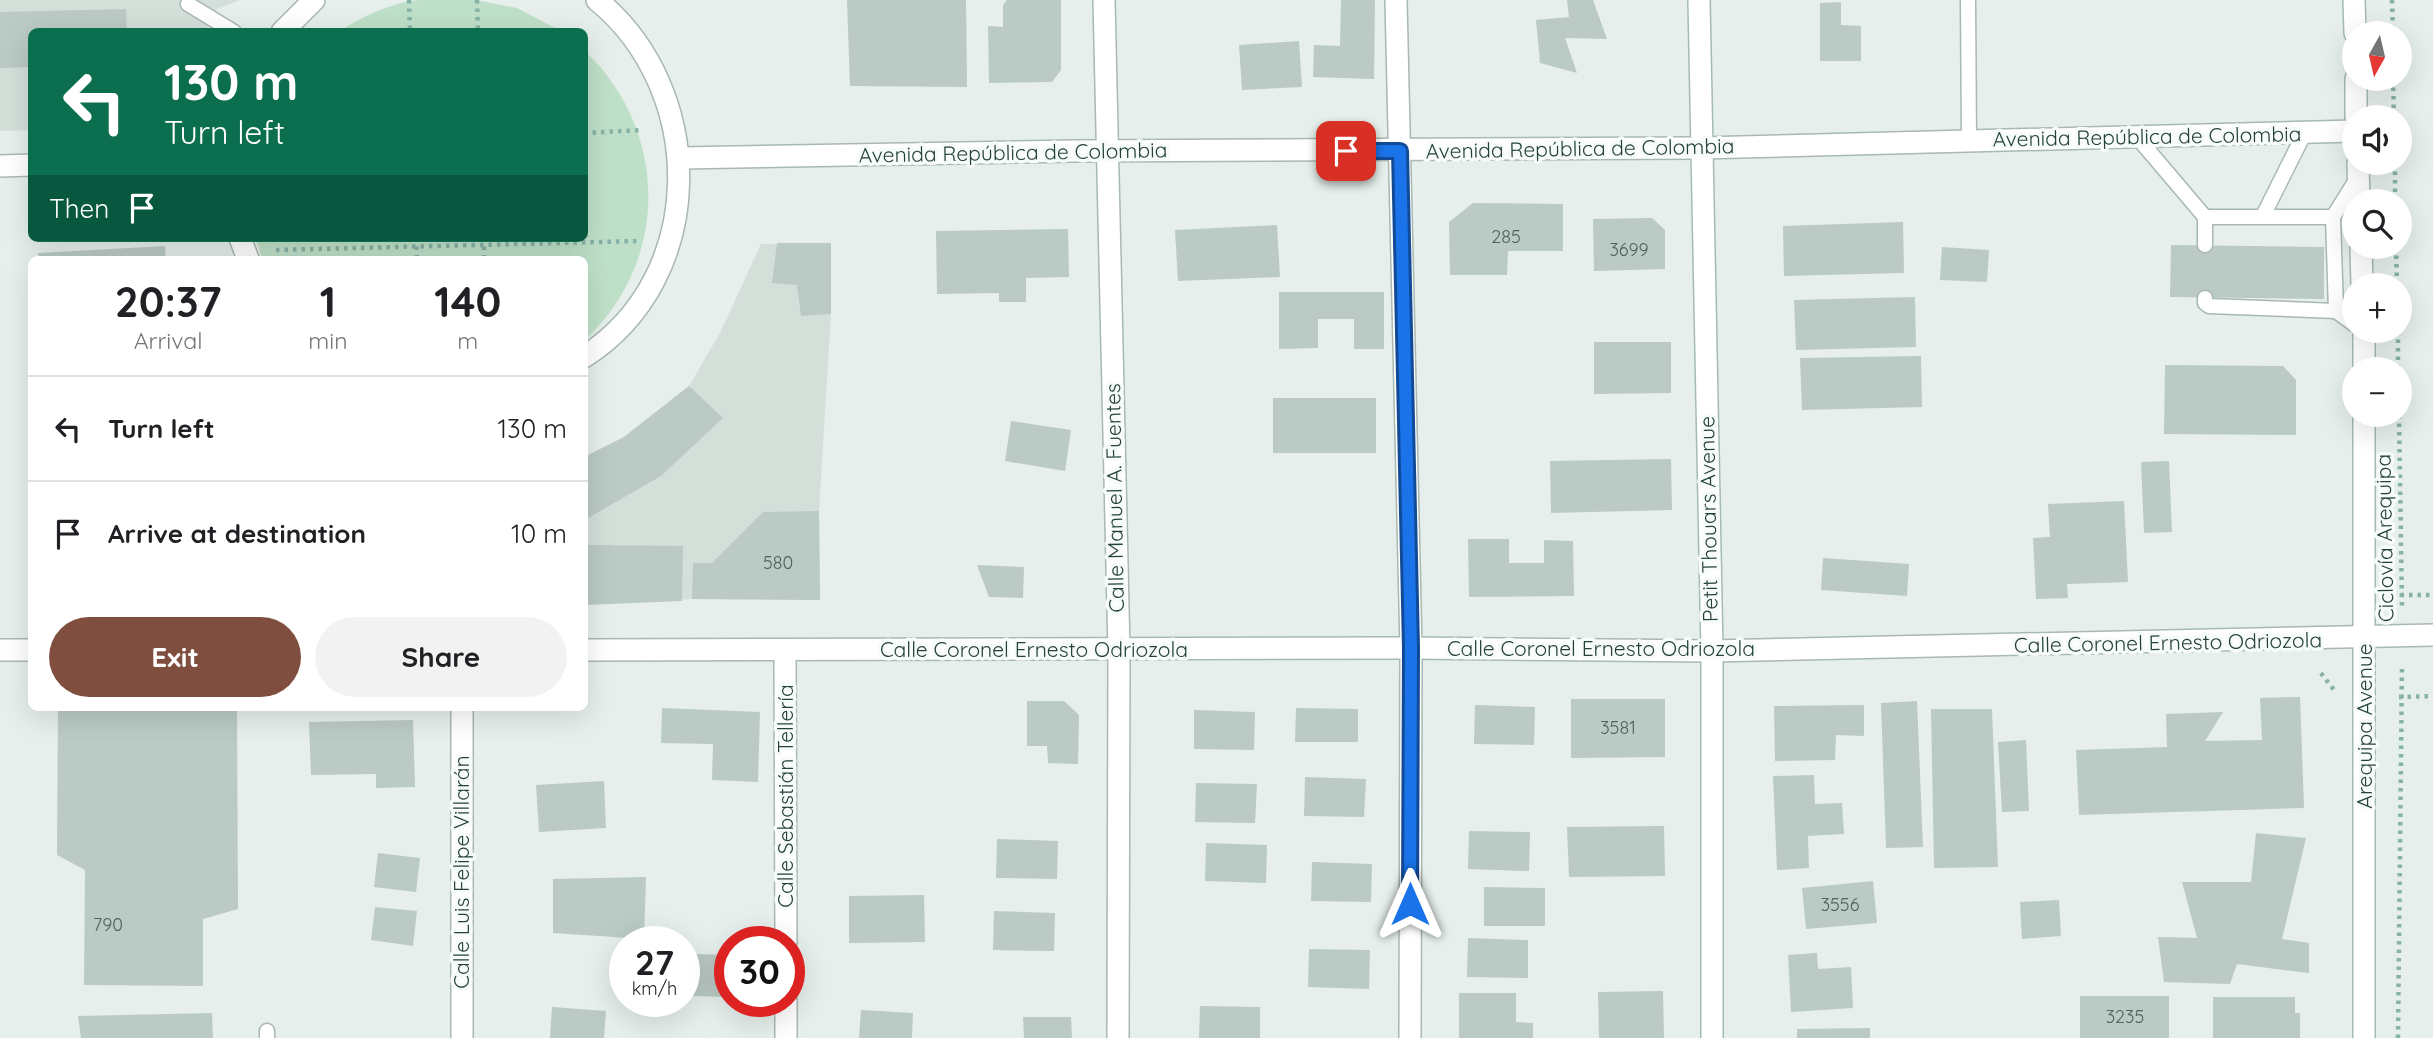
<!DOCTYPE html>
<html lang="en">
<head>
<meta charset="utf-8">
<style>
  :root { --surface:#fff; --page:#f2f2f2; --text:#202124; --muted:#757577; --line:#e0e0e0; --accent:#7f4e3f }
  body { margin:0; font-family:Quicksand,sans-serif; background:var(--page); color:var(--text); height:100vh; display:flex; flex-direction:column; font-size:26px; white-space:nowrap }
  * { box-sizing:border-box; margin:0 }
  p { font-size:23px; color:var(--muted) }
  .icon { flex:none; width:38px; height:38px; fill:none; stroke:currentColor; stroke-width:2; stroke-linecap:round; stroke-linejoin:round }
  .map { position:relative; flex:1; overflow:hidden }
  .panel { position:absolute; left:28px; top:256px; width:560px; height:455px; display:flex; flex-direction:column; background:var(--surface); border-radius:10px; box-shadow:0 7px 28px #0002 }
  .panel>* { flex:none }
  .hud { position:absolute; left:28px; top:28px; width:560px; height:214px; border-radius:10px; box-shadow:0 7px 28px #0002; background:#0b6e4f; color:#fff; overflow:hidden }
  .needle { width:46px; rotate:188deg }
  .fabs { position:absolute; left:2342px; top:21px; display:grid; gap:14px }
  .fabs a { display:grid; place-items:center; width:70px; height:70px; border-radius:50%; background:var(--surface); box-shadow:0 7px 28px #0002; font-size:35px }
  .speed { position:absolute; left:609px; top:926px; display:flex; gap:14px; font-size:35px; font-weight:700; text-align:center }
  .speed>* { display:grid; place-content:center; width:91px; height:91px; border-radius:50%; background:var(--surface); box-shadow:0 7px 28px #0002; line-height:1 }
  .speed small { font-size:18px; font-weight:400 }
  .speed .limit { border:10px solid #d22; background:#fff; color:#111 }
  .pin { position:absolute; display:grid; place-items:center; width:60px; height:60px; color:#fff; margin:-30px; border-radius:14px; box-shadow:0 4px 10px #0006 }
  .me { position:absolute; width:77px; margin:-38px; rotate:0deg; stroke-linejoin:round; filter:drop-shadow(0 0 5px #0008) }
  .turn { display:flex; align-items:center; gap:24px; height:147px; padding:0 21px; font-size:32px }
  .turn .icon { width:91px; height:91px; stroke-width:2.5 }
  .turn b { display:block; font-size:49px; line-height:60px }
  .then { display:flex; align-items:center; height:66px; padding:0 21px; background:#0003; gap:14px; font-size:26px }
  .eta { display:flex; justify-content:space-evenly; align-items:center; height:119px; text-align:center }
  .eta b { font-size:42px; font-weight:700; line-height:49px }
  .primary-button { display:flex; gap:14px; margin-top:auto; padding:14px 21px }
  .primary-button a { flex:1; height:80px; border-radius:42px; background:var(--accent); color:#fff; font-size:28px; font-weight:700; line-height:80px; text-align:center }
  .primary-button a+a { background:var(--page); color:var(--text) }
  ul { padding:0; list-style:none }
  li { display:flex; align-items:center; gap:21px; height:105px; padding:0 21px; border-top:2px solid var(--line) }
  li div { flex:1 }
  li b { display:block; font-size:26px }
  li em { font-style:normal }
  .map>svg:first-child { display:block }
  .built { fill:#d4dfda }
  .green { fill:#bfe0c8 }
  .building { fill:#bbcac4 }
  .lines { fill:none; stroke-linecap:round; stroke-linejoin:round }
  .lane-casing { stroke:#a8b8b2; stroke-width:17 }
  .street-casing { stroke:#a8b8b2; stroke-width:24 }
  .secondary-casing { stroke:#a4bbb3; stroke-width:24 }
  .path { stroke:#86b3a5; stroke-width:4.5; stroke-dasharray:3.5 5; stroke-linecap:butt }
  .lane { stroke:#fff; stroke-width:14 }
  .street { stroke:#fff; stroke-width:21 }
  .secondary { stroke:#fff; stroke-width:21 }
  .route-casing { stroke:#114b97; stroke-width:18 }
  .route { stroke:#1a73e8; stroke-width:12 }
  .labels { text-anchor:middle; stroke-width:7; stroke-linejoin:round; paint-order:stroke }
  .number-label { font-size:18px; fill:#4a645c }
  .street-label { font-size:21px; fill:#24423a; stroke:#f7fbf9 }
</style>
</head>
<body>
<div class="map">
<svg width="2433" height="1038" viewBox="0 0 2433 1038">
  <rect width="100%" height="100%" fill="#e6efeb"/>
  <!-- built -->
  <g class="built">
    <polygon points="0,0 240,0 217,9 206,23 209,31 32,32 31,130 0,131"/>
    <polygon points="831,243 831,314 819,511 820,600 692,599 585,605 585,457 624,437 689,386 721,331 761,244"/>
  </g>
  <!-- green -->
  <g class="green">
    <path d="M421 0H476L517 8 561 31H340C363 16 393 2 421 0Z"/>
    <path d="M585 51C669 131 670 261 585 340L584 259H262L256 238H584Z"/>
  </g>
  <!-- building -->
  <g class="building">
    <polygon points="847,0 966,0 967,87 850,86"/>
    <polygon points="1007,0 1061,0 1061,70 1052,82 989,83 988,26 1003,27 1003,5"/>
    <polygon points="1341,0 1375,0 1374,79 1313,77 1314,45 1340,46"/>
    <polygon points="1567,0 1593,0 1607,39 1565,38 1577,73 1540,63 1536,20 1569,17"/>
    <polygon points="1841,2 1841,25 1861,26 1861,61 1820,61 1820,3"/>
    <polygon points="126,9 127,32 32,32 32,67 0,68 0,12"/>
    <polygon points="1299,41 1302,87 1242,90 1239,45"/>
    <polygon points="1473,203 1563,204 1563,251 1508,251 1507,275 1450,275 1449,222"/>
    <polygon points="1652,218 1665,230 1665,269 1594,271 1593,219"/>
    <polygon points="1903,222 1904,273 1784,276 1783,226"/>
    <polygon points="1277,225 1280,277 1178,281 1175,230"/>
    <polygon points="1068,229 1069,277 1026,278 1026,302 999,302 999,293 937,294 936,231"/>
    <polygon points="777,243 831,243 831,314 801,316 797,285 772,283"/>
    <polygon points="2171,245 2324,247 2324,299 2170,297"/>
    <polygon points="165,246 166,259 39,259 38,253"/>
    <polygon points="1942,247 1989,250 1987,282 1940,280"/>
    <polygon points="1279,292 1384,292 1384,349 1354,349 1354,319 1318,319 1318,348 1279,349"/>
    <polygon points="1915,297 1916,347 1796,350 1794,300"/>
    <polygon points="1594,342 1671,342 1671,393 1594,394"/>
    <polygon points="1921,356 1922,407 1802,410 1800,358"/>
    <polygon points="2165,365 2283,366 2296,380 2296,435 2164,434"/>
    <polygon points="689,386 723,418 661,476 588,518 588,545 683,546 682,601 584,605 584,457 624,437"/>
    <rect x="1273" y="398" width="103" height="55"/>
    <polygon points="1011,421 1071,430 1065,471 1005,461"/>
    <polygon points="1671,459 1672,510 1551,513 1550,461"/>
    <polygon points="2169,461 2172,532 2144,533 2141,462"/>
    <polygon points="2124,501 2128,582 2067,584 2068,598 2036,599 2033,538 2050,537 2048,504"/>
    <polygon points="819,511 820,600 692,599 693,563 712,563 763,512"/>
    <polygon points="1468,539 1509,539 1509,563 1544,563 1544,540 1573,541 1574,596 1469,597"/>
    <polygon points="1823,558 1909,564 1907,596 1821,590"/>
    <polygon points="977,565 1024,567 1023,598 989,597"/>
    <polygon points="2300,697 2304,808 2079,815 2076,750 2167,747 2166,714 2223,712 2205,741 2262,740 2260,698"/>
    <polygon points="1571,699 1665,699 1665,757 1571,758"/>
    <polygon points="1027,701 1064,701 1079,715 1078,764 1048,763 1047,746 1027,746"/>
    <polygon points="1917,701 1923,847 1886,848 1881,703"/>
    <polygon points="1475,705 1535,707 1534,745 1474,744"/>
    <polygon points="1864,705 1864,736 1836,735 1835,760 1775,761 1774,706"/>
    <polygon points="58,707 237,707 238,909 203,919 203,986 84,985 85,870 57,855"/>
    <polygon points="662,708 760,712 758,782 712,780 713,744 661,743"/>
    <polygon points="1296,708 1358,709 1358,742 1295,742"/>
    <polygon points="1931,709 1992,709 1998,867 1934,868"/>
    <polygon points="1194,710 1255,712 1254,750 1194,749"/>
    <polygon points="413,720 415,787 376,788 376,774 311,775 309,722"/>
    <polygon points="2026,740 2029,811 2002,812 1998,742"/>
    <polygon points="1814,775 1815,804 1842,803 1844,834 1808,836 1809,868 1777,870 1773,776"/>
    <polygon points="1305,777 1366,779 1364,817 1304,816"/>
    <polygon points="604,781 606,828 539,832 536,785"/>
    <polygon points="1196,783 1257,784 1255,823 1195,822"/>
    <polygon points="1664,826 1665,876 1569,877 1567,827"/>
    <polygon points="1469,831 1530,832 1529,871 1468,869"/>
    <polygon points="2256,833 2306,838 2282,939 2309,943 2309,973 2237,964 2230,984 2164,982 2158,937 2197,938 2182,882 2251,882"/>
    <polygon points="997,839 1058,841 1057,879 996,878"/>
    <polygon points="1206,843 1267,845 1266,883 1205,881"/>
    <polygon points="378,853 420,858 416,892 374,887"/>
    <polygon points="1312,862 1372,864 1371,902 1311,901"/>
    <polygon points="646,877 644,939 553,933 553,879"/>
    <polygon points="1873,881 1877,923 1806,929 1802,888"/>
    <polygon points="1484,887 1545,888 1545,926 1484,926"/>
    <polygon points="924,895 925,942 849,943 849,896"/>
    <polygon points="2059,900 2061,936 2022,939 2020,902"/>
    <polygon points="375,907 417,911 413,946 371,940"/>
    <polygon points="994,911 1055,913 1054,951 993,950"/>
    <polygon points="1468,938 1528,940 1528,978 1467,977"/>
    <polygon points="1309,949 1370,950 1369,989 1308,987"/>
    <polygon points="1817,953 1818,969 1851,967 1853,1008 1791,1012 1788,955"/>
    <polygon points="693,954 730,955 730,997 692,996"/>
    <polygon points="1663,991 1664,1038 1599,1038 1598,992"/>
    <polygon points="1459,993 1516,993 1516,1022 1533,1023 1533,1038 1459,1038"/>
    <rect x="2080" y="996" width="89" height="42"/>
    <polygon points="2213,997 2295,997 2295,1013 2300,1013 2300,1038 2213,1038"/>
    <polygon points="1200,1006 1260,1007 1260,1038 1199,1038"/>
    <polygon points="552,1007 606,1011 604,1038 550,1038"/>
    <polygon points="861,1010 913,1013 912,1038 859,1038"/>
    <polygon points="212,1013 213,1038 81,1038 78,1016"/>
    <polygon points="1023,1017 1071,1017 1072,1038 1024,1038"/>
    <polygon points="1870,1028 1870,1038 1797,1038 1797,1029"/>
  </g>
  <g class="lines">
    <!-- lane casing -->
    <g class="lane-casing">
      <g id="lane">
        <polyline points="1968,0 1969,141"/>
        <polyline points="188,4 234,32"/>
        <polyline points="2137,137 2205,217 2205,245"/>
        <polyline points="2263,216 2304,134"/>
        <polyline points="2205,217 2333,217"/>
        <polyline points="2205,298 2205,303 2209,306 2336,311"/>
        <polyline points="2354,324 2336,311 2333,217 2358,177"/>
        <polyline points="267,1031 267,1038"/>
      </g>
    </g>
    <!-- street casing -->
    <g class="street-casing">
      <g id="street">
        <polyline points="1104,0 1119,651 1118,1038"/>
        <polyline points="1396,0 1411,648 1410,1038"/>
        <polyline points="282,32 314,0"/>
        <polyline points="680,158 1072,151 1701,148 2354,131"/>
        <polyline points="0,166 32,165"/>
        <polyline points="240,238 248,259"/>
        <path d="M584 357C709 277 707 90 597 0"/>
        <polyline points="0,650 32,650"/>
        <polyline points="584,650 1411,648 1712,651 2433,635"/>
        <polyline points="785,650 786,942"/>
        <polyline points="462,707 462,1038"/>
        <polyline points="786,1001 786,1038"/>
      </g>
    </g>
    <!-- secondary casing -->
    <g class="secondary-casing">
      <g id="secondary">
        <polyline points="1699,0 1712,651 1712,1038"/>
        <polyline points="2354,0 2355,33"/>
        <polyline points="2356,79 2356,117"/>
        <polyline points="2358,163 2359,201"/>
        <polyline points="2361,247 2362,285"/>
        <polyline points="2364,331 2364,369"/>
        <polyline points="2364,415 2364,1038"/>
      </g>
    </g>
    <!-- path -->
    <g class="path">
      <polyline points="409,0 410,32"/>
      <polyline points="477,0 478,32"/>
      <polyline points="2392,0 2393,33"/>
      <polyline points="2393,79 2394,117"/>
      <polyline points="584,133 643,130"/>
      <polyline points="2395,163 2395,201"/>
      <polyline points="416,238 417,259"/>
      <polyline points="484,238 484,259"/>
      <polyline points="2396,247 2397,285"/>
      <polyline points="276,250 638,241"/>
      <polyline points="2398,331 2398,369"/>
      <polyline points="2399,415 2402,607"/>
      <polyline points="2392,595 2433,595"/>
      <polyline points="2321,673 2334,690"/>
      <polyline points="2399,697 2433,696"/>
      <polyline points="2398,1038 2402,664"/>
    </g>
    <!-- lane -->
    <use href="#lane" class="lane"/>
    <!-- street -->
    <use href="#street" class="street"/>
    <!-- secondary -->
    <use href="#secondary" class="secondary"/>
  </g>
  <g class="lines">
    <!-- route casing -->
    <g class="route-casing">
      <polyline id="route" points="1346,151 1400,151 1411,648 1410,904"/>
    </g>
    <!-- route -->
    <use href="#route" class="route"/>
  </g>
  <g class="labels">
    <!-- number labels -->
    <g class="number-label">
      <text x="1506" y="243">285</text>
      <text x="1629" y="256">3699</text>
      <text x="778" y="569">580</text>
      <text x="1618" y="734">3581</text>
      <text x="1840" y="911">3556</text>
      <text x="108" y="931">790</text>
      <text x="2125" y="1023">3235</text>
    </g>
    <!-- street labels -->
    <g class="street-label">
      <text transform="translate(2147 137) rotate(-1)" y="7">Avenida República de Colombia</text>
      <text transform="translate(1580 149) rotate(-1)" y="7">Avenida República de Colombia</text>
      <text transform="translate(1013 153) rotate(-1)" y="7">Avenida República de Colombia</text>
      <text transform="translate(1115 498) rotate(-91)" y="7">Calle Manuel A. Fuentes</text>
      <text transform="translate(1709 519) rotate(-91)" y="7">Petit Thouars Avenue</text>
      <text transform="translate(2385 538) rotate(-91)" y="7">Ciclovía Arequipa</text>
      <text transform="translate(2168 643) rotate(-1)" y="7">Calle Coronel Ernesto Odriozola</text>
      <text x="1601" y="656">Calle Coronel Ernesto Odriozola</text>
      <text x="1034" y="657">Calle Coronel Ernesto Odriozola</text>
      <text transform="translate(2365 726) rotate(-90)" y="7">Arequipa Avenue</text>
      <text transform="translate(786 796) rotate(-90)" y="7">Calle Sebastián Tellería</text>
      <text transform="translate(462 872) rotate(-90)" y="7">Calle Luis Felipe Villarán</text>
    </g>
  </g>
</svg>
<div class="fabs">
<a><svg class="needle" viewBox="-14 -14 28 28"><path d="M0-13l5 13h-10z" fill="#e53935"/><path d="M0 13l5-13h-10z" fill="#757577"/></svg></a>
<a><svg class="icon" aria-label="sound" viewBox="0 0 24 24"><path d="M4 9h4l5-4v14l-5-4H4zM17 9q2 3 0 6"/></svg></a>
<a><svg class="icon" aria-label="search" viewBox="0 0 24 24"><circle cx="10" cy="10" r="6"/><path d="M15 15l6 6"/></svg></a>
<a>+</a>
<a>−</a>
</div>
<div class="speed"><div>27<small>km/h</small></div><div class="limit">30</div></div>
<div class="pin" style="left:1346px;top:151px;background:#d93025"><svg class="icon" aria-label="arrive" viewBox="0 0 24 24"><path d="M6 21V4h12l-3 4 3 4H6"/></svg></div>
<svg class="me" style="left:1410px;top:904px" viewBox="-20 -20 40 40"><path d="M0-17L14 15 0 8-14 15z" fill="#1a73e8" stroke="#fff" stroke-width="4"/></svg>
<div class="hud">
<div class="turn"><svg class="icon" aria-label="left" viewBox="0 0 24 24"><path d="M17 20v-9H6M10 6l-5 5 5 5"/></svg><div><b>130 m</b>Turn left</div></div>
<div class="then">Then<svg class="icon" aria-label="arrive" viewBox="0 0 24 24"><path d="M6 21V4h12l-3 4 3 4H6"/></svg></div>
</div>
<section class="panel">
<div class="eta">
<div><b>20:37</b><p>Arrival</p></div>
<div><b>1</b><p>min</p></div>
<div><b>140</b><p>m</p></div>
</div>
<ul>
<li><svg class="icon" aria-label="left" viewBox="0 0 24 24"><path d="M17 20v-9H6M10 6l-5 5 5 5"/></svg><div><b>Turn left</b></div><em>130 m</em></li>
<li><svg class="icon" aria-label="arrive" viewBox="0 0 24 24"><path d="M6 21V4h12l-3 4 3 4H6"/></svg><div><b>Arrive at destination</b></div><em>10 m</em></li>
</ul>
<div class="primary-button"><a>Exit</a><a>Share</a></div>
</section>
</div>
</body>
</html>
